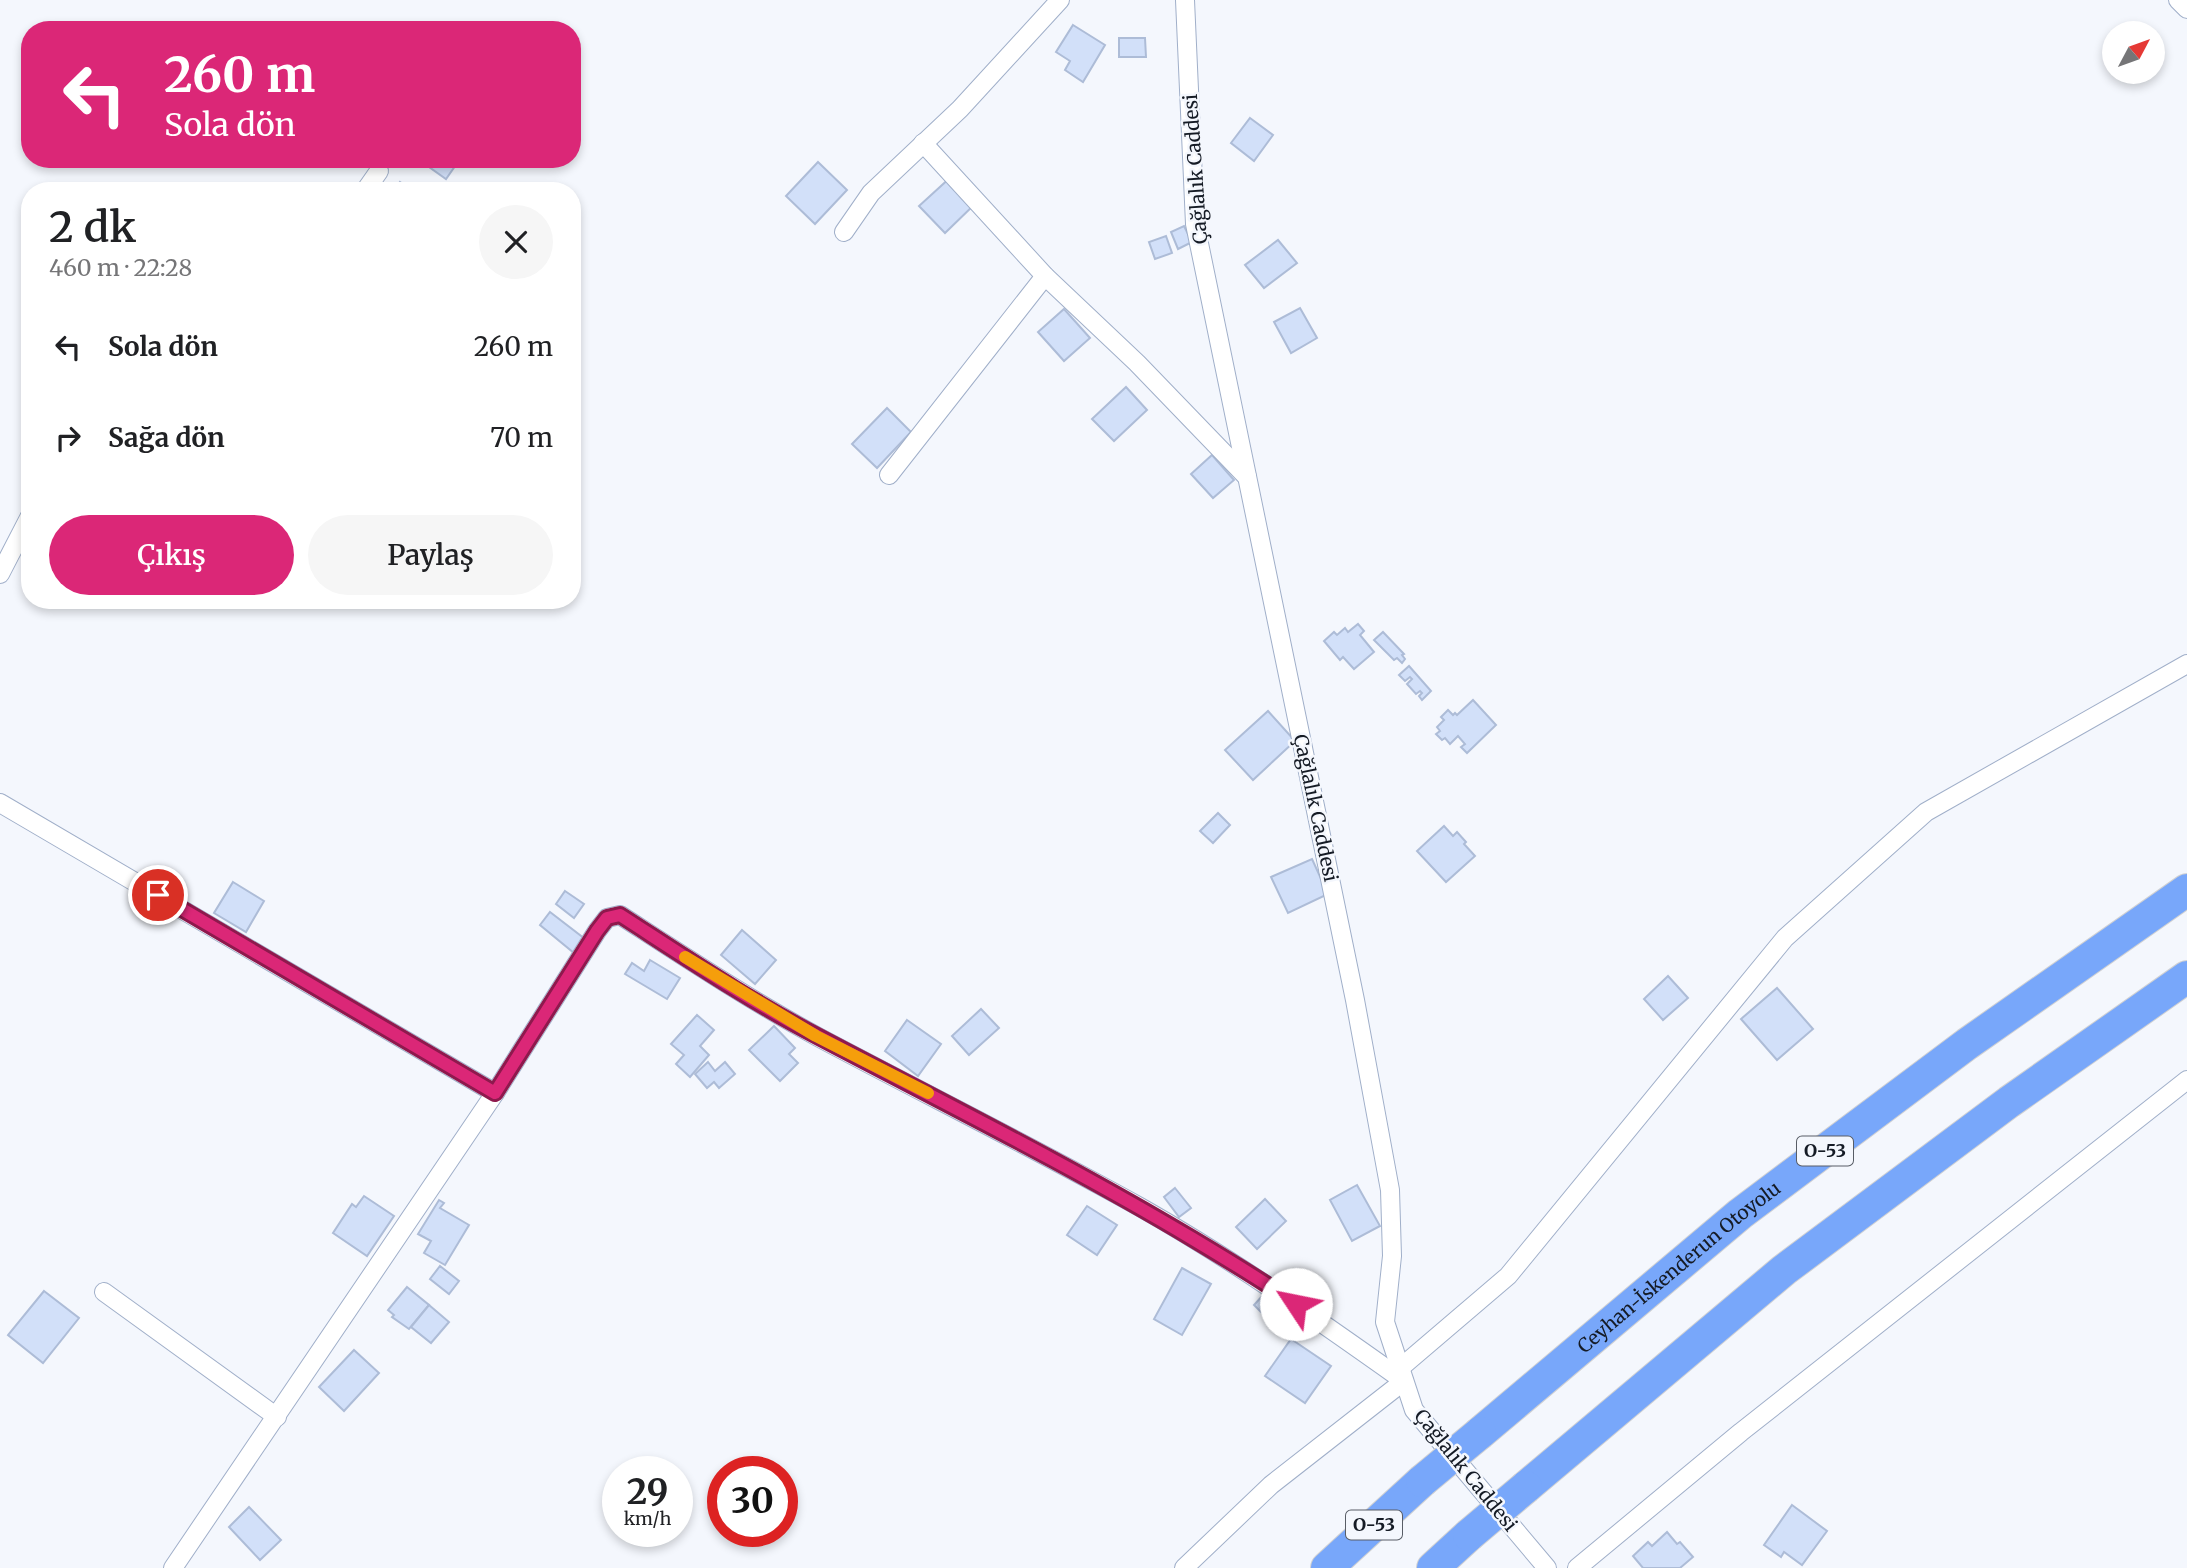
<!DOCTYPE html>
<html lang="tr">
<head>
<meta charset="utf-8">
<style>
  :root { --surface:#fff; --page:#f6f6f6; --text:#202124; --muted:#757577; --accent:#db2777 }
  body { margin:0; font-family:Merriweather,serif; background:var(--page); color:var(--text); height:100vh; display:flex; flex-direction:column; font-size:26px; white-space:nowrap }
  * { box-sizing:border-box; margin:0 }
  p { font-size:23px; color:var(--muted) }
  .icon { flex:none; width:38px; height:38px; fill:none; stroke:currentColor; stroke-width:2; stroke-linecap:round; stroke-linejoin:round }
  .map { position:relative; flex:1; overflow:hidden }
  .details { position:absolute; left:21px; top:182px; width:560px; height:427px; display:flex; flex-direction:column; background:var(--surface); border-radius:28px; box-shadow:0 4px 10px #0003 }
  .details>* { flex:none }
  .banner { position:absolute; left:21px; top:21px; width:560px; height:147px; border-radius:28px; box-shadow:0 4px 10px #0003; background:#db2777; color:#fff; overflow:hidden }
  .needle { width:46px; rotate:49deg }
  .tools { position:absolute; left:2102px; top:21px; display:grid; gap:14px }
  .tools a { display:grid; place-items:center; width:63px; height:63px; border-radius:50%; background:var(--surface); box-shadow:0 4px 10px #0003; font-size:35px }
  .speed { position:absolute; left:602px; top:1456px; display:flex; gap:14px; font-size:35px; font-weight:700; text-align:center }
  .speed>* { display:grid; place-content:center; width:91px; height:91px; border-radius:50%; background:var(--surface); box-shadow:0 4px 10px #0003; line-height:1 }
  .speed small { font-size:18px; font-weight:400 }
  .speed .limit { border:10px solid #d22; background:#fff; color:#111 }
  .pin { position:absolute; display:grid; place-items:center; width:60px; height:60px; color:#fff; margin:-30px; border:4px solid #fff; border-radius:50%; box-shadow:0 2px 7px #0007 }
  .me { position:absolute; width:77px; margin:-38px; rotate:304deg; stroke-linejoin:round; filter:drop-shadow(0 0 5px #0008) }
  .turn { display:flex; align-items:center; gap:24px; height:147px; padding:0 28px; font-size:32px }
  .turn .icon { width:91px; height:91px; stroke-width:2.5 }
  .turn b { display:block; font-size:49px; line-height:60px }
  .round { display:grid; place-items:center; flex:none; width:74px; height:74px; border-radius:37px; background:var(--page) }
  .summary { display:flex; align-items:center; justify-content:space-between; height:119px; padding:0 28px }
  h1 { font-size:42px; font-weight:600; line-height:52px }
  .button { display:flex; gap:14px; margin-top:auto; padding:14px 28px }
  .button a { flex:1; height:80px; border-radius:42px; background:var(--accent); color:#fff; font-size:28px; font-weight:600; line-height:80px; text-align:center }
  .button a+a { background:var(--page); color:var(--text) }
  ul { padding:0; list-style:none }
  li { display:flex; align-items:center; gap:21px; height:91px; padding:0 28px }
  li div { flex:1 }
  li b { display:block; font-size:26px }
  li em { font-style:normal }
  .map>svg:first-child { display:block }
  .building { fill:#d2e0f9; stroke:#adbcd7; stroke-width:2 }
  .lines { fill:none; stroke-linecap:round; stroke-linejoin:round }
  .minor-casing { stroke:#a0afc9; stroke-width:20 }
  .motorway-casing { stroke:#d0d1d3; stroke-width:34 }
  .minor { stroke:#fff; stroke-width:18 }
  .motorway { stroke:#78a7fa; stroke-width:32 }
  .motorway-bridge-casing { stroke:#d0d1d3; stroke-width:34; stroke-linecap:butt }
  .motorway-bridge { stroke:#78a7fa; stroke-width:32 }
  .route-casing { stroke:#8e194d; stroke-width:18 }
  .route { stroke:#db2777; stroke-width:12 }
  .slow { stroke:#f59e0b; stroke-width:12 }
  .labels { text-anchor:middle; stroke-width:5; stroke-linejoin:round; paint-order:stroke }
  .shield { fill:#f4f7fd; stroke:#585d66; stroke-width:2 }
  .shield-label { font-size:18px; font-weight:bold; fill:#151b25 }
  .street-label { font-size:19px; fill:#151b25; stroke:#f4f7fd }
</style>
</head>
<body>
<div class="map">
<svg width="2187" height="1568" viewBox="0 0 2187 1568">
  <rect width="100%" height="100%" fill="#f4f7fd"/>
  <!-- building -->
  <g class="building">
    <polygon points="1073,25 1105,45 1083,82 1065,70 1070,61 1056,52"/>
    <polygon points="1119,38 1145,38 1146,57 1119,57"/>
    <polygon points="1250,118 1273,135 1254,161 1231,143"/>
    <polygon points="424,159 460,159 446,179 422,162"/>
    <polygon points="818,162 847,190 815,224 786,196"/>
    <polygon points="952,176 977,202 945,233 919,206"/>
    <polygon points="400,182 413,191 394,191"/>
    <polygon points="1184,226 1192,242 1178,249 1171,232"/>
    <polygon points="1166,236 1172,253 1155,259 1149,242"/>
    <polygon points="1278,240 1297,263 1264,288 1245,265"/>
    <polygon points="1300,308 1317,338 1291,353 1274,322"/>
    <polygon points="1064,309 1090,338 1064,361 1038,332"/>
    <polygon points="1126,387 1147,410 1114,441 1092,419"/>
    <polygon points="887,408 911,432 877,468 852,444"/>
    <polygon points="1212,455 1234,480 1213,498 1191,474"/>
    <polygon points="1358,624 1364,631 1360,635 1374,652 1354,669 1343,657 1340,660 1324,641 1334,632 1337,635 1345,628 1348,632"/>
    <polygon points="1383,632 1404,654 1402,655 1405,659 1402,663 1397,658 1394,660 1374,640"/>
    <polygon points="1409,666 1431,691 1422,700 1419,696 1422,693 1420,691 1416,694 1407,684 1412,679 1410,677 1405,681 1399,675"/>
    <polygon points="1473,700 1496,725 1467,753 1461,747 1465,744 1458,736 1450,744 1445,738 1442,740 1436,734 1440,731 1437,727 1444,720 1441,717 1448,710 1453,715 1455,713 1457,715"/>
    <polygon points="1268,711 1295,741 1253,780 1225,750"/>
    <polygon points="1218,813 1230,825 1213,843 1200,831"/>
    <polygon points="1444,826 1453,836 1457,832 1466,842 1464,844 1475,856 1446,882 1417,851"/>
    <polygon points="1312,859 1328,894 1288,913 1271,877"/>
    <polygon points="233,882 264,901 246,932 214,913"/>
    <polygon points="565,891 584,904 574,918 556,904"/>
    <polygon points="550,912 585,939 574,953 540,925"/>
    <polygon points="742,930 776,960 755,984 721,955"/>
    <polygon points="650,960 680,978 667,999 625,974 632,963 644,971"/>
    <polygon points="1668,976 1688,998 1663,1020 1644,999"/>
    <polygon points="1777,988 1813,1029 1777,1060 1741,1019"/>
    <polygon points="981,1009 999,1028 969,1055 952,1036"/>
    <polygon points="697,1015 714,1030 700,1046 709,1055 690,1077 676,1064 684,1055 671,1044"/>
    <polygon points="907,1020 941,1044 918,1076 885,1051"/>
    <polygon points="774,1026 795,1048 789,1054 798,1063 780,1081 749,1050"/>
    <polygon points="708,1062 715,1071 725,1062 735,1074 719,1088 714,1082 707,1088 695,1074"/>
    <polygon points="1357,1185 1380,1226 1352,1241 1330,1200"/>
    <polygon points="1175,1188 1191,1208 1179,1217 1164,1197"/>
    <polygon points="364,1196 394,1216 367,1256 333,1233 352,1204 356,1207"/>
    <polygon points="1265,1199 1286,1221 1257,1249 1236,1227"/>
    <polygon points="439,1200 444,1203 440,1208 469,1225 445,1265 424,1253 431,1241 418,1234"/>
    <polygon points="1087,1206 1117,1225 1097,1255 1067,1235"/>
    <polygon points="440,1266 459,1281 449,1294 430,1279"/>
    <polygon points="1182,1268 1211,1284 1182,1335 1154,1319"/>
    <polygon points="407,1287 429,1305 409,1329 392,1317 394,1315 388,1310"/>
    <polygon points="44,1291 79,1318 43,1363 8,1335"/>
    <polygon points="1264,1294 1276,1306 1265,1316 1254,1305"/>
    <polygon points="429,1305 449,1322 431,1343 411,1327"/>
    <polygon points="1291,1339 1331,1366 1305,1403 1265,1376"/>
    <polygon points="354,1350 379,1373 344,1411 319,1387"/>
    <polygon points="1792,1505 1827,1531 1802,1565 1784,1552 1781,1557 1764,1545"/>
    <polygon points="249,1507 281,1540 260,1560 229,1527"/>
    <polygon points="1667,1532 1677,1544 1680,1542 1693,1557 1680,1568 1643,1568 1633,1556 1648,1542 1652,1546"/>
  </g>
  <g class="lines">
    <!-- minor casing -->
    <g class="minor-casing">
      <g id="minor">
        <polyline points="1185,0 1195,224 1355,1000 1390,1190 1392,1256 1385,1322 1414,1410 1547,1568"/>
        <polyline points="2178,0 2187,9"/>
        <polyline points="923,143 1045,276 1137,363 1247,477"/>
        <polyline points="365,191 379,171"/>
        <polyline points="844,232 871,193 960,109 1060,0"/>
        <polyline points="889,475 1045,276"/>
        <polyline points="0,574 30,516"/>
        <polyline points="0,803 495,1093"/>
        <polyline points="104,1292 277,1417"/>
        <polyline points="1399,1369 1508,1276 1785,938 1926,812 2187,664"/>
        <path d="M173 1568 495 1093 597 931 607 918 620 915C685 957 750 1000 818 1037 925 1094 1034 1148 1140 1207 1232 1259 1318 1320 1404 1381L1271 1485 1184 1568"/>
        <polyline points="1577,1568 1741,1432 2187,1080"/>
      </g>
    </g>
    <!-- motorway casing -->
    <g class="motorway-casing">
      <g id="motorway">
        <path id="s1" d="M1480 1433 1740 1214 1967 1044 2187 890"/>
        <polyline points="1526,1487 1784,1270 2009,1102 2187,977"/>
        <polyline points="1327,1568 1422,1481"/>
        <polyline points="1433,1568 1469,1535"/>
      </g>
    </g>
    <!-- minor -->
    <use href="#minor" class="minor"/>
    <!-- motorway -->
    <use href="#motorway" class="motorway"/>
    <!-- motorway-bridge casing -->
    <g class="motorway-bridge-casing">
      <g id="motorway-bridge">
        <polyline points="1422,1481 1480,1433"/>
        <polyline points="1469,1535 1526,1487"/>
      </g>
    </g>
    <!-- motorway-bridge -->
    <use href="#motorway-bridge" class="motorway-bridge"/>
  </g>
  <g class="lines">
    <!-- route casing -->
    <g class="route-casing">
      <path id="route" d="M158 895 495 1093 597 931 607 918 620 915C685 957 750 1001 819 1037 944 1103 1071 1166 1193 1239 1228 1260 1263 1281 1296 1304"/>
    </g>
    <!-- route -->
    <use href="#route" class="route"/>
    <!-- slow -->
    <polyline class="slow" points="685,957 816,1036 928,1093"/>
  </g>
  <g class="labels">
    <!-- shield labels -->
    <g class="shield">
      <rect x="1797" y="1136.5" width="56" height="29" rx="5"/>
      <rect x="1346" y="1510.5" width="56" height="29" rx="5"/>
    </g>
    <g class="shield-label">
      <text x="1825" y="1157">O-53</text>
      <text x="1374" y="1531">O-53</text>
    </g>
    <!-- street labels -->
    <g class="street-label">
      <text transform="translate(1195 169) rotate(-94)" y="7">Çağlalık Caddesi</text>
      <text transform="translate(1316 808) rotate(78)" y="7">Çağlalık Caddesi</text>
      <text dy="7" stroke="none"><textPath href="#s1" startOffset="259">Ceyhan-İskenderun Otoyolu</textPath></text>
      <text transform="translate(1466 1470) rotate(51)" y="7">Çağlalık Caddesi</text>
    </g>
  </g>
</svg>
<div class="tools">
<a><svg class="needle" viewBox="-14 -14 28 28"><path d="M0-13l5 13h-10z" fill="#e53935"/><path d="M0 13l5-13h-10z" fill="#757577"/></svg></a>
</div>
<div class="speed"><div>29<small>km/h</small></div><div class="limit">30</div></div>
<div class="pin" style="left:158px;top:895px;background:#d93025"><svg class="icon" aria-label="arrive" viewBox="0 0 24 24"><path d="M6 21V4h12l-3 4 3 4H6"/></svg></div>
<svg class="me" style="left:1296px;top:1304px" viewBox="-20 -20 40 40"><circle r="19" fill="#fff"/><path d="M0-13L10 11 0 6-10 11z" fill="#db2777"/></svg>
<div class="banner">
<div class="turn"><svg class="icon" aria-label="left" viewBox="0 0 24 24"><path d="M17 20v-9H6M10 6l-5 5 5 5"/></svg><div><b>260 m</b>Sola dön</div></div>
</div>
<section class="details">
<div class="summary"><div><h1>2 dk</h1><p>460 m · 22:28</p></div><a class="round"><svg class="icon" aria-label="close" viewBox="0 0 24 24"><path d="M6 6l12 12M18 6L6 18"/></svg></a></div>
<ul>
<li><svg class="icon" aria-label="left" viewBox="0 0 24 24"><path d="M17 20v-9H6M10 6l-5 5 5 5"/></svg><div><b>Sola dön</b></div><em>260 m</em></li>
<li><svg class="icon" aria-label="right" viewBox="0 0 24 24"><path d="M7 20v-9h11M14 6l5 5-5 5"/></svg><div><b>Sağa dön</b></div><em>70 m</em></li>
</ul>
<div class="button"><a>Çıkış</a><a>Paylaş</a></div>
</section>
</div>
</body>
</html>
